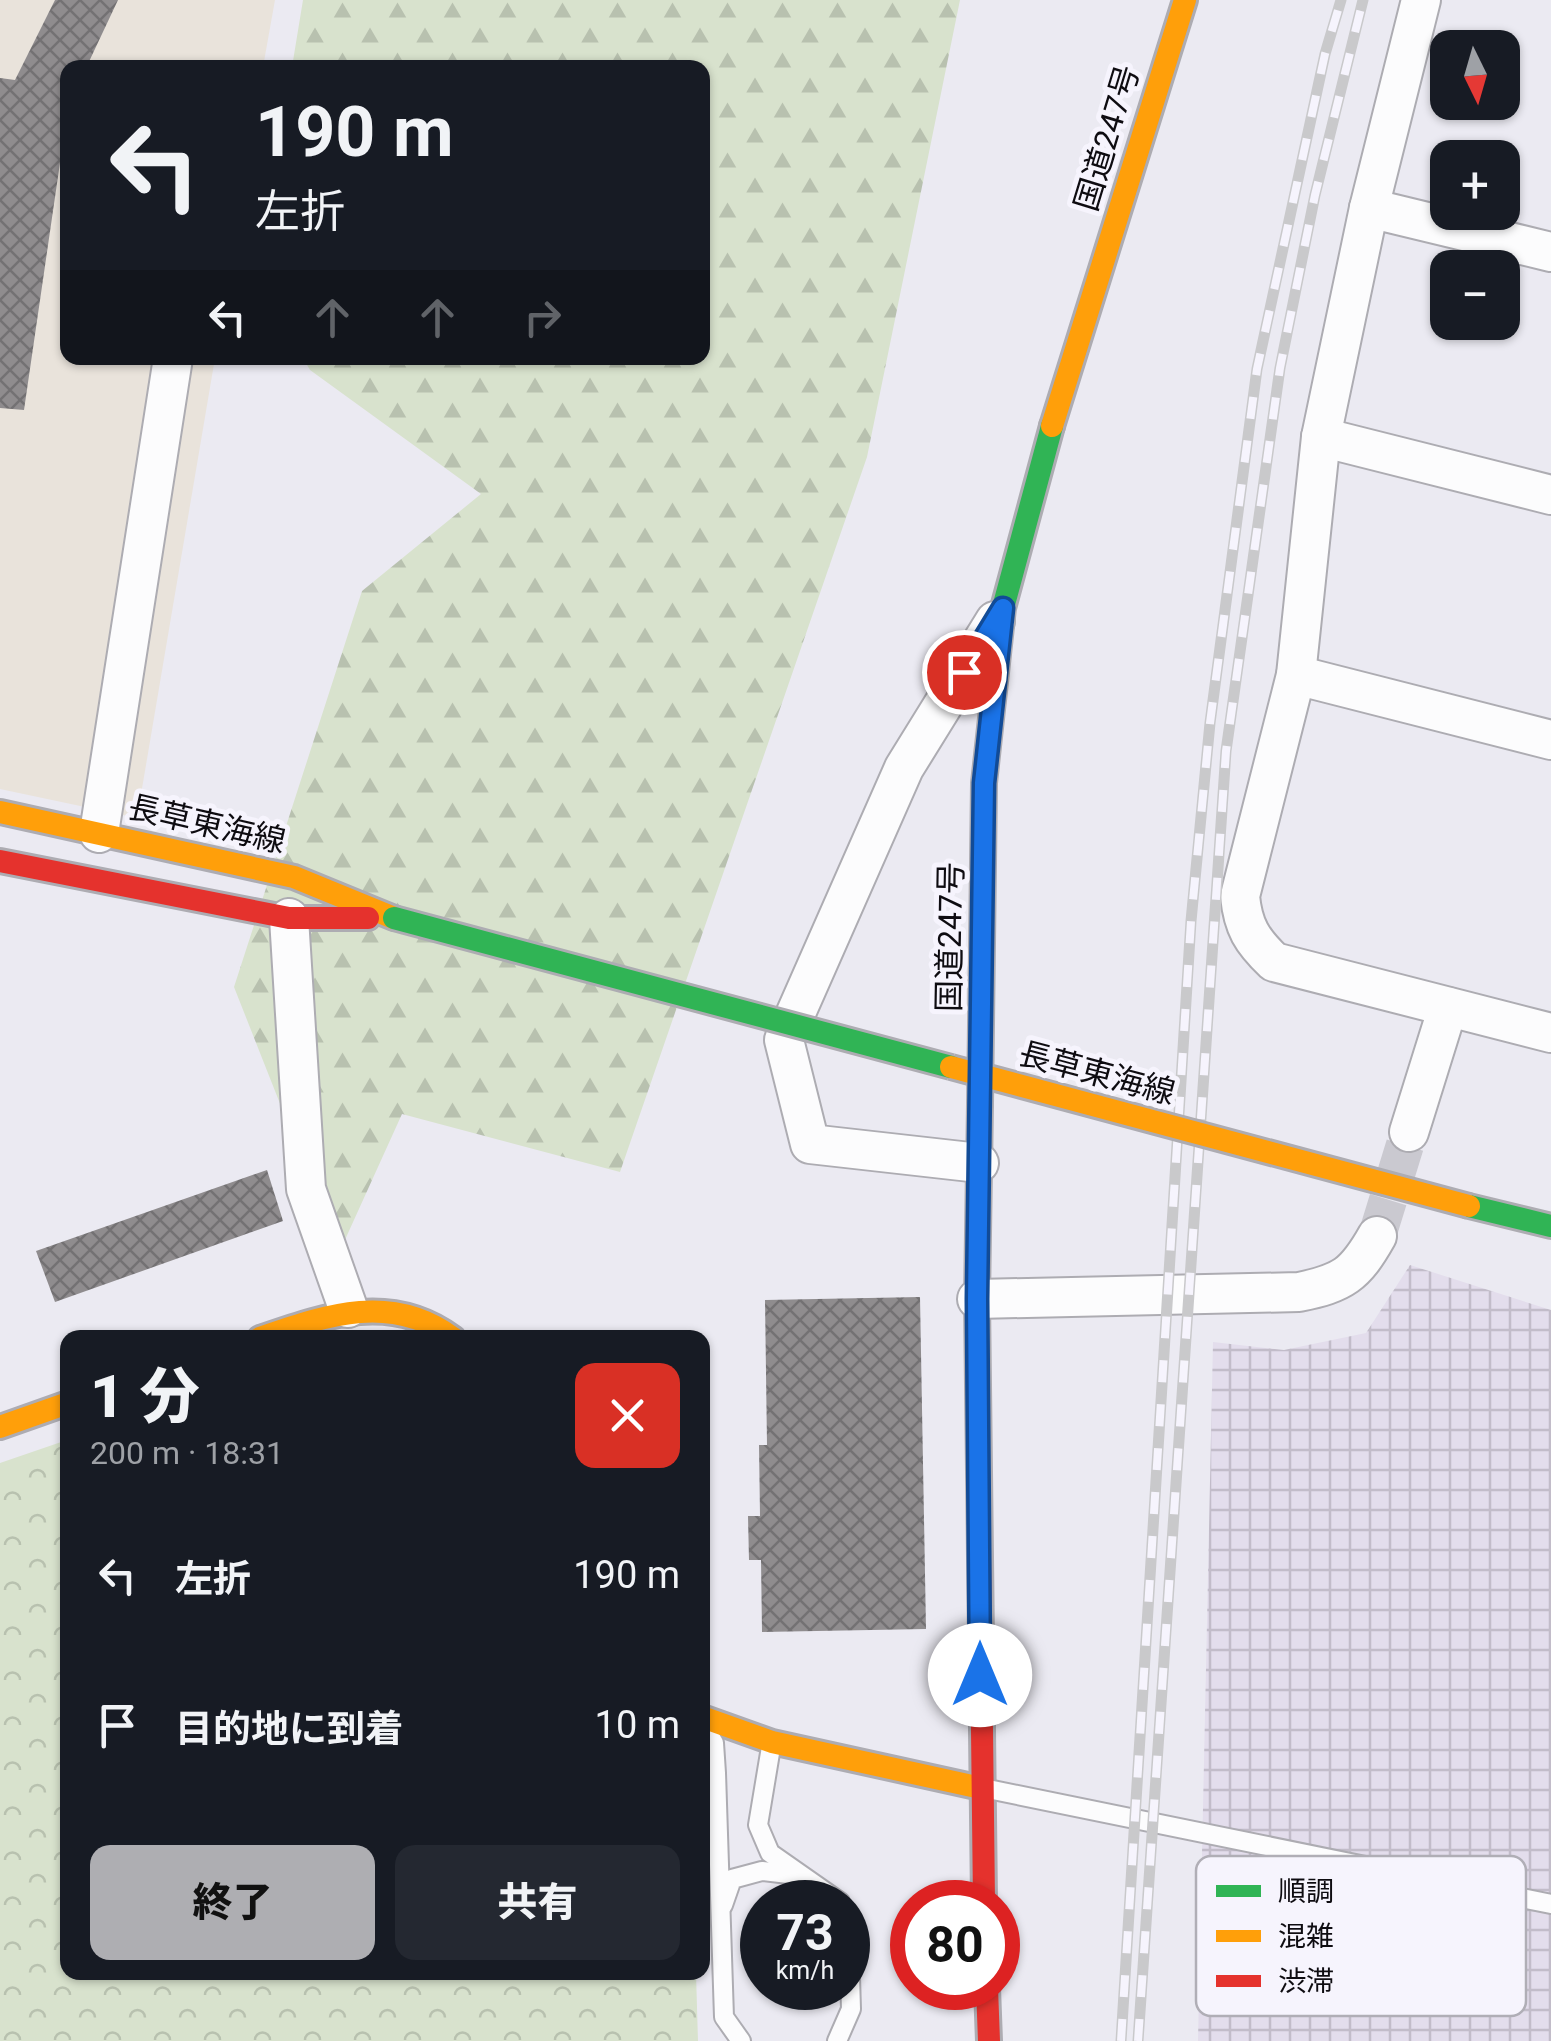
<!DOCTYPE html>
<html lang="ja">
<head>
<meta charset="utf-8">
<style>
  :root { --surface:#171b24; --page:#242831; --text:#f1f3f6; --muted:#9ea1a6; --accent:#aeaeb2 }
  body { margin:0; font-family:Roboto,"Noto Sans JP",sans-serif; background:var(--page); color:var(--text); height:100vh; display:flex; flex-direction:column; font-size:38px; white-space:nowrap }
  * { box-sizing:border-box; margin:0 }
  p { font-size:32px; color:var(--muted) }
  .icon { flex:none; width:55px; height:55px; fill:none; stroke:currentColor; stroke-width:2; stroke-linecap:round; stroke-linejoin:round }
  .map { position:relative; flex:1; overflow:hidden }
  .drawer { position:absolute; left:60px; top:1330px; width:650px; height:650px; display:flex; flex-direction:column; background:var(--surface); border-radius:20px; box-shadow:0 2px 8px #0004 }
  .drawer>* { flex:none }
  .hud { position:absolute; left:60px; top:60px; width:650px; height:305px; border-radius:20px; box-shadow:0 2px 8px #0004; background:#171b24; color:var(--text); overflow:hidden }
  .needle { width:65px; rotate:175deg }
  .fabs { position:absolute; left:1430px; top:30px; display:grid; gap:20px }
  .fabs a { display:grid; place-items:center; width:90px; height:90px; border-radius:20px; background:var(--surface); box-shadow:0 2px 8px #0004; font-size:50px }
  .speed { position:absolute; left:740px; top:1880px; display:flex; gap:20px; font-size:50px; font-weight:700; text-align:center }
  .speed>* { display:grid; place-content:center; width:130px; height:130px; border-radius:50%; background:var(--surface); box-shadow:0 2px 8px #0004; line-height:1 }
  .speed small { font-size:25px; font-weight:400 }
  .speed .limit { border:15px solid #d22; background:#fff; color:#111 }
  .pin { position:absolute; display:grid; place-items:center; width:85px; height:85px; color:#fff; margin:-42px; border:5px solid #fff; border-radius:50%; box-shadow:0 2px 10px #0007 }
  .me { position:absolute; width:110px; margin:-55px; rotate:0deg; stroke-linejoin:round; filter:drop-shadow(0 0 8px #0008) }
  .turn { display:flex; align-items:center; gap:35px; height:210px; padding:0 30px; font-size:45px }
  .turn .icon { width:130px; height:130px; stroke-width:2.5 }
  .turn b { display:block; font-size:70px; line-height:85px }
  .lanes { display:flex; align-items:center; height:95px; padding:0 30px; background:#0003; justify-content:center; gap:50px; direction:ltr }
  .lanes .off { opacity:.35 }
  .round { display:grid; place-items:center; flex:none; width:105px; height:105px; border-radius:20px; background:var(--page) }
  .head { display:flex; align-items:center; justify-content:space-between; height:170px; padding:0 30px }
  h1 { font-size:60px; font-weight:800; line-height:75px }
  .button { display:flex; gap:20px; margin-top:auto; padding:20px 30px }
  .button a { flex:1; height:115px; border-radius:20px; background:var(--accent); color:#111; font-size:40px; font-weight:800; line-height:115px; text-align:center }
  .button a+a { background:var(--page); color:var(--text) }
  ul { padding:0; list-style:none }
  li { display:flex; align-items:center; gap:30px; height:150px; padding:0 30px }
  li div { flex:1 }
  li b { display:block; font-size:38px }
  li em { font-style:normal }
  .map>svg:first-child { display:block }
  .commercial { fill:#e9e3db }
  .industrial { fill:url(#industrial-grid) }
  .forest { fill:url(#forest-firs) }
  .park { fill:url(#park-crowns) }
  .building { fill:url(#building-cross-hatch) }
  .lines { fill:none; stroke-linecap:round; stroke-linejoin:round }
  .street-tunnel { stroke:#cac9d0; stroke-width:38; stroke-dasharray:38 19; stroke-linecap:butt }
  .lane-casing { stroke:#adacb2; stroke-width:22 }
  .street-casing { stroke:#adacb2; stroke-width:42 }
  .fast-casing { stroke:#adacb2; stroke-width:28 }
  .slow-casing { stroke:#adacb2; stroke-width:28 }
  .jam-casing { stroke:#adacb2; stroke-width:28 }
  .lane { stroke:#fcfcfd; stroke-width:18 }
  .street { stroke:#fcfcfd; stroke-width:38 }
  .fast { stroke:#30b455; stroke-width:22 }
  .slow { stroke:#ff9f0a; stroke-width:22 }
  .jam { stroke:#e5322d; stroke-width:22 }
  .rail-casing { stroke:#c9c9cb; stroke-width:11 }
  .rail { stroke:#f6f4fd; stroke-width:8; stroke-dasharray:22; stroke-linecap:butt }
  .fast-bridge-casing { stroke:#adacb2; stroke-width:28; stroke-linecap:butt }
  .slow-bridge-casing { stroke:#adacb2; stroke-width:28; stroke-linecap:butt }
  .fast-bridge { stroke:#30b455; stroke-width:22 }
  .slow-bridge { stroke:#ff9f0a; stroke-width:22 }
  .route-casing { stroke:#114b97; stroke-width:25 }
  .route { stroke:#1a73e8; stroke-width:18 }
  .labels { text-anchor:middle; stroke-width:10; stroke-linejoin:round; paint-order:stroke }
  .street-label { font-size:32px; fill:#0e0c11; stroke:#f6f4fd }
  .key { fill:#f6f4fd; stroke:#b0aeb6; stroke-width:2.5 }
  .key-label { font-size:28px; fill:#0e0c11 }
</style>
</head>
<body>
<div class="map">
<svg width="1551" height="2041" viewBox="0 0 1551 2041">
  <defs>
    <pattern id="industrial-grid" width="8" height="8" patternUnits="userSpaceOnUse" patternTransform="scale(2.5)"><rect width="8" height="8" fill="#e3ddec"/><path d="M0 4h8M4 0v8" fill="none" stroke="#c2bcc9"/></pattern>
    <pattern id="forest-firs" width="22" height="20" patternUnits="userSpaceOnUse" patternTransform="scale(2.5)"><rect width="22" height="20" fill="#d8e2cd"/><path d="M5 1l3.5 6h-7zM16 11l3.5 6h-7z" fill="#b8c1af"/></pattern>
    <pattern id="park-crowns" width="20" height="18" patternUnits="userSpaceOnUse" patternTransform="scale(2.5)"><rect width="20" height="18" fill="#d8e2cd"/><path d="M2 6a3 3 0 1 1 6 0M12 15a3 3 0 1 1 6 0" fill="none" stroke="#b8c1af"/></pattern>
    <pattern id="building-cross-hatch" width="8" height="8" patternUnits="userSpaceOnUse" patternTransform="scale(2.5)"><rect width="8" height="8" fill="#8f8c8e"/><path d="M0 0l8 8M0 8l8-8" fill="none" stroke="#737173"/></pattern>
  </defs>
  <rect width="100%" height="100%" fill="#ebeaf2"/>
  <!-- commercial -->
  <polygon class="commercial" points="0,0 275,0 263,67 68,68 68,358 215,358 137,818 0,789"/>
  <!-- industrial -->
  <polygon class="industrial" points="1410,1265 1551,1310 1551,2041 1198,2041 1213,1342 1284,1350 1366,1333"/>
  <!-- forest -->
  <polygon class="forest" points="303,0 960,0 867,457 620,1172 402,1114 339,1253 234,987 362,591 481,494 310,370 303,358 702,358 702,68 292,67"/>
  <!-- park -->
  <polygon class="park" points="67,1440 68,1972 696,1973 698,2041 0,2041 0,1463"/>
  <!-- building -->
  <g class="building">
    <polygon points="55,0 118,0 86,68 68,68 68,108 24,410 0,408 0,78 15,80"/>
    <polygon points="267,1170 283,1221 55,1302 36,1251"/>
    <polygon points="920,1297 926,1629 762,1632 761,1560 749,1560 748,1516 760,1516 759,1445 767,1445 765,1300"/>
  </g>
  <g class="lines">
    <!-- street-tunnel -->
    <polyline class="street-tunnel" points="1377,1236 1409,1132"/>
    <!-- lane casing -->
    <g class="lane-casing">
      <g id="lane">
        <polyline points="706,1730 714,1743 716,1773 724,2017 741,2041"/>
        <polyline points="771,1747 758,1825 770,1853 840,1902"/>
        <polyline points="988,1789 1551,1904"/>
        <polyline points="723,1905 732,1879 762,1871 797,1875"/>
        <polyline points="837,2041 851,2009 848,1912"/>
      </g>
    </g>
    <!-- street casing -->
    <g class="street-casing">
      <g id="street">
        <path d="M1421 0 1369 208 1321 437 1296 675 1240 896C1243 927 1252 941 1274 962L1551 1033"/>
        <polyline points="1369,208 1551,252"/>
        <polyline points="1321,437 1551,495"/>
        <polyline points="1296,675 1551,740"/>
        <polyline points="99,833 173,358"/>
        <polyline points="289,918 306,1189 348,1308"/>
        <polyline points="1409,1132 1448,1007"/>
        <polyline points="979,1163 810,1144 784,1040 904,768 995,621"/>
        <path d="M977 1299 1299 1292C1343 1283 1355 1275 1377 1236"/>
      </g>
    </g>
    <!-- fast casing -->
    <g class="fast-casing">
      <g id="fast">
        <polyline points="980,1104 984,783 1003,608 1052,426"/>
        <polyline points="1469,1206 1551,1226"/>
      </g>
    </g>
    <!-- slow casing -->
    <g class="slow-casing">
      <g id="slow">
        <polyline points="1052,426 1185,0"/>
        <polyline points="0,812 294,877 394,918"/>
        <path d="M260 1338C327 1315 391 1292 453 1338"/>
        <polyline points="0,1427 68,1403"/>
        <polyline points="702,1717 772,1742 981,1788"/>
      </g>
    </g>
    <!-- jam casing -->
    <g class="jam-casing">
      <g id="jam">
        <polyline points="0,861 289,918 368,918"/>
        <polyline points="980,1104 977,1299 984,1902"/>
        <polyline points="987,1988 989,2041"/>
      </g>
    </g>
    <!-- lane -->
    <use href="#lane" class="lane"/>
    <!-- street -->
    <use href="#street" class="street"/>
    <!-- fast -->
    <use href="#fast" class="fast"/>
    <!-- slow -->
    <use href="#slow" class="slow"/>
    <!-- jam -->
    <use href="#jam" class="jam"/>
    <!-- rail casing -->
    <g class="rail-casing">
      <g id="rail">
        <polyline points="1121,2041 1191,921 1210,723 1257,369 1325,54 1341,0"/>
        <polyline points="1138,2041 1226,751 1280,368 1315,195 1363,0"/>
      </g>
    </g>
    <!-- rail -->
    <use href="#rail" class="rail"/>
    <!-- fast-bridge casing -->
    <g class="fast-bridge-casing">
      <polyline id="fast-bridge" points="394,918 951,1067"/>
    </g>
    <!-- slow-bridge casing -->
    <g class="slow-bridge-casing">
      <polyline id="slow-bridge" points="951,1067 1469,1206"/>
    </g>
    <!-- fast-bridge -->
    <use href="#fast-bridge" class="fast-bridge"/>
    <!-- slow-bridge -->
    <use href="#slow-bridge" class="slow-bridge"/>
  </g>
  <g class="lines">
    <!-- route casing -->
    <g class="route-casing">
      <polyline id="route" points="964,672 1003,608 984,783 977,1299 980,1675"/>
    </g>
    <!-- route -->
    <use href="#route" class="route"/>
  </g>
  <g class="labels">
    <!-- street labels -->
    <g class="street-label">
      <text transform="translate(1107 138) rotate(-73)" y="11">国道247号</text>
      <text transform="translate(207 824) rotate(13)" y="11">長草東海線</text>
      <text transform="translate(950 937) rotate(-89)" y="11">国道247号</text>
      <text transform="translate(1097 1073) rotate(15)" y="11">長草東海線</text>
    </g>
  </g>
  <!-- legend -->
  <rect x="1196" y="1856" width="330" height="160" rx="15" class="key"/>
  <rect x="1216" y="1885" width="45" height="12" fill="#30b455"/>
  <rect x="1216" y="1930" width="45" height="12" fill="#ff9f0a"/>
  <rect x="1216" y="1975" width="45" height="12" fill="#e5322d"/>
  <g class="key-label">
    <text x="1278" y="1901">順調</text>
    <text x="1278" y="1946">混雑</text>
    <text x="1278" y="1991">渋滞</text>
  </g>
</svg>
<div class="fabs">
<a><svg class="needle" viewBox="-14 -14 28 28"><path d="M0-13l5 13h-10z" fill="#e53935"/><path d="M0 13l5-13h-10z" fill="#9ea1a6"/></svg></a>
<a>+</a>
<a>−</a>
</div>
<div class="speed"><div>73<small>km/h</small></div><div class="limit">80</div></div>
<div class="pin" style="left:964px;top:672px;background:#d93025"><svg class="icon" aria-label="arrive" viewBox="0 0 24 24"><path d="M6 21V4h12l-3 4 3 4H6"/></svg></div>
<svg class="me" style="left:980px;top:1675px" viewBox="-20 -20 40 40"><circle r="19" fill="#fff"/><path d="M0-13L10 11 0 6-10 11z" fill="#1a73e8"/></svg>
<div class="hud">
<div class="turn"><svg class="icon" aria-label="left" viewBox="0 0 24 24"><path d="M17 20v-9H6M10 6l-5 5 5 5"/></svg><div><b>190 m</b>左折</div></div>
<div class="lanes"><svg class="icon" aria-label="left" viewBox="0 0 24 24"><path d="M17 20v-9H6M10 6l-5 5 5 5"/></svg><svg class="icon off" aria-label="ahead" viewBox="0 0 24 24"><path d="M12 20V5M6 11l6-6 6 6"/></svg><svg class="icon off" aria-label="ahead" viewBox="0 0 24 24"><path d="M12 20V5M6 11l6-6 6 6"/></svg><svg class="icon off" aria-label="right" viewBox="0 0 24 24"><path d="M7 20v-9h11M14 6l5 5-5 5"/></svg></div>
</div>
<section class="drawer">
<div class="head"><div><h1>1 分</h1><p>200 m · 18:31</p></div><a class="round" style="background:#d93025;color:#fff"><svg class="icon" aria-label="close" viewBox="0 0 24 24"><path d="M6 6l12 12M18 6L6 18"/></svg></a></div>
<ul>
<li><svg class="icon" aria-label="left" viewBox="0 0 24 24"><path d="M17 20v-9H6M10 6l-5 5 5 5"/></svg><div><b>左折</b></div><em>190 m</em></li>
<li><svg class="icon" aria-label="arrive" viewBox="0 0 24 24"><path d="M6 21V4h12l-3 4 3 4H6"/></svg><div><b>目的地に到着</b></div><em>10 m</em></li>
</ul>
<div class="button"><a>終了</a><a>共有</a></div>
</section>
</div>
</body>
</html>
